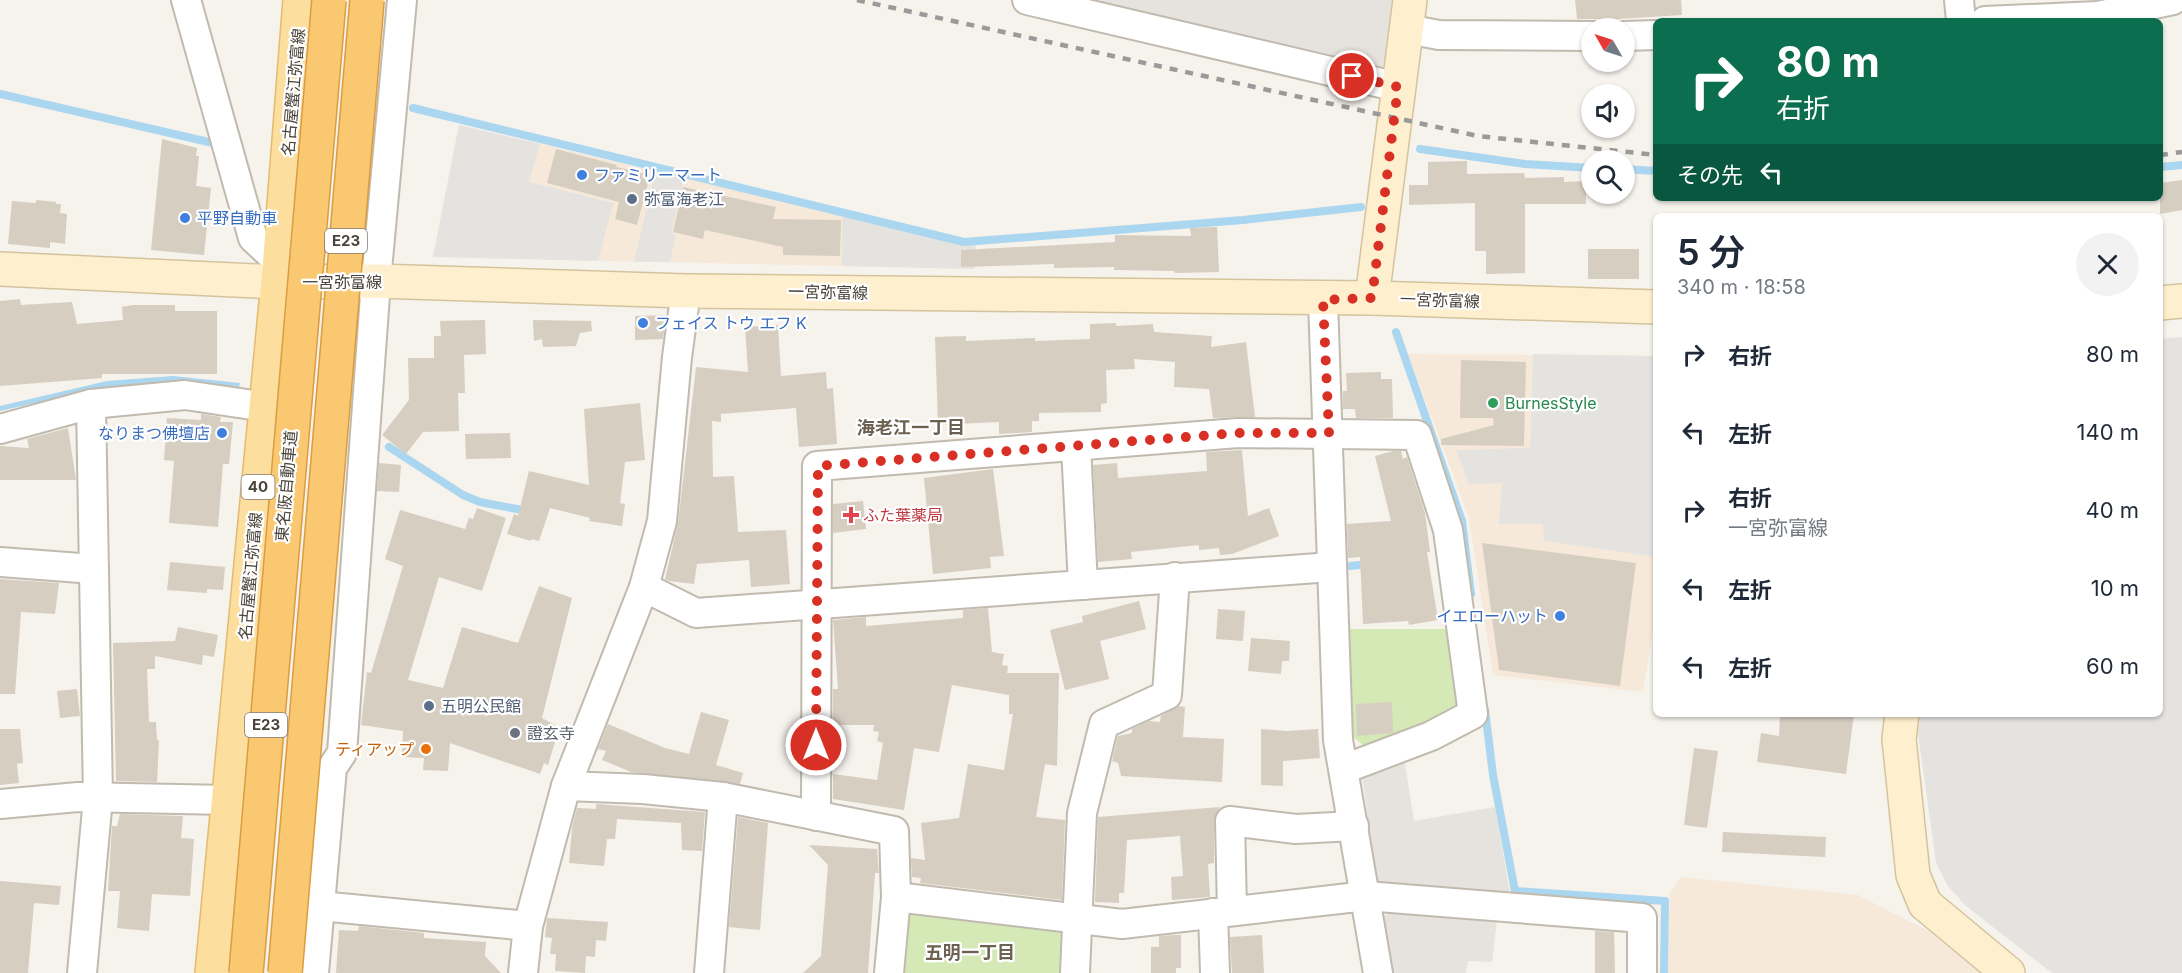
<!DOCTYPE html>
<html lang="ja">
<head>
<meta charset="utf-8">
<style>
  :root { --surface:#fff; --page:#f2f2f3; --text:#1f2937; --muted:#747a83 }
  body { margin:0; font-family:Inter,"Noto Sans JP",sans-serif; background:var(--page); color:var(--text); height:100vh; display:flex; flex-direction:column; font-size:22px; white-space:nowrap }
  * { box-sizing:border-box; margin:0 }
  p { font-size:20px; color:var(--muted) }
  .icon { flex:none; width:33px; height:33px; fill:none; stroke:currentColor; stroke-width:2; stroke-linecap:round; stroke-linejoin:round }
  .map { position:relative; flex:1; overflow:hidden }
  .sheet { position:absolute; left:1653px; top:213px; width:510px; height:504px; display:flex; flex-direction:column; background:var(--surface); border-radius:9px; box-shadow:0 2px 4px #0004 }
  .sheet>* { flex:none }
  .top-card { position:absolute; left:1653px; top:18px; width:510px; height:183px; border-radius:9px; box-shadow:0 2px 4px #0004; background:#0b6e4f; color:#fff; overflow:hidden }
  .needle { width:39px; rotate:309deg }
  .buttons { position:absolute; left:1581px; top:18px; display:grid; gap:12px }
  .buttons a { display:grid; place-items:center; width:54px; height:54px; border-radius:50%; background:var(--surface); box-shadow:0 2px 4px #0004; font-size:30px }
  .pin { position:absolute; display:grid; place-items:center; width:51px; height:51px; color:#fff; margin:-26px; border:3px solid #fff; border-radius:50%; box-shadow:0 2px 6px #0007 }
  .me { position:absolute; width:66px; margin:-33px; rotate:0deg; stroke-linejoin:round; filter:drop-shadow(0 0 4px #0008) }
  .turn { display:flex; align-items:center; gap:21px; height:126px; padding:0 24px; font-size:27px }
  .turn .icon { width:78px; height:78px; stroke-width:2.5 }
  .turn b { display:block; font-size:42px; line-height:51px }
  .then { display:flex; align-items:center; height:57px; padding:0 24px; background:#0003; gap:12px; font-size:22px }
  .round { display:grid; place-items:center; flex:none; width:63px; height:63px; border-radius:32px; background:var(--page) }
  .headline { display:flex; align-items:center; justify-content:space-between; height:102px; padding:0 24px }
  h1 { font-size:36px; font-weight:600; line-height:45px }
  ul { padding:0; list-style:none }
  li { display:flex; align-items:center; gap:18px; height:78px; padding:0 24px }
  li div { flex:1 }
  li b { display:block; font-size:22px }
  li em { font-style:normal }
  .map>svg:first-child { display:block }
  .commercial { fill:#f6e9d9 }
  .industrial { fill:#e6e2dd }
  .green { fill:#d4e9b6 }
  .parking { fill:#e5e3e0 }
  .water { fill:#abd6f0 }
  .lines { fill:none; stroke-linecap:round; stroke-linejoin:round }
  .stream { stroke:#abd6f0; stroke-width:8 }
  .building { fill:#d7cec2 }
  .street-casing { stroke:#c1baae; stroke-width:32 }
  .secondary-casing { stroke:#d4c49d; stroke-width:36 }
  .primary-casing { stroke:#e3bb6d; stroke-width:36 }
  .street { stroke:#fff; stroke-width:28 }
  .secondary { stroke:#fef0ce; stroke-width:33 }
  .primary { stroke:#fcde9e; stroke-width:33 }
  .rail { stroke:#9a9a9a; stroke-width:4.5; stroke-dasharray:8 8; stroke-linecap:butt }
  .highway-bridge-casing { stroke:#dc9c40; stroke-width:36; stroke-linecap:butt }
  .highway-bridge { stroke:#fbc872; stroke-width:33 }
  .route { stroke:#d93025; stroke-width:10; stroke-dasharray:0 18 }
  .shop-dot { fill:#3f7fe0; stroke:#fff; stroke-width:2 }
  .service-dot { fill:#5c6f8a; stroke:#fff; stroke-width:2 }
  .leisure-dot { fill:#2e9e5b; stroke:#fff; stroke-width:2 }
  .health-dot { fill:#e0444e; stroke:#fff; stroke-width:2 }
  .worship-dot { fill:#6b7280; stroke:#fff; stroke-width:2 }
  .food-dot { fill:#e8710a; stroke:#fff; stroke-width:2 }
  .labels { text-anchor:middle; stroke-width:4.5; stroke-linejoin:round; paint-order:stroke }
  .shield { fill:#fff; stroke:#807b74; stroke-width:1.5 }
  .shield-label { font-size:15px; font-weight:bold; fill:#4a4339 }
  .street-label { font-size:16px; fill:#4a4339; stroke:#fff }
  .shop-label { font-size:16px; fill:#366cbe; stroke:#fff; text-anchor:start }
  .service-label { font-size:16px; fill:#4e5e75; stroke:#fff; text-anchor:start }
  .leisure-label { font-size:16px; fill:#27864d; stroke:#fff; text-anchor:start }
  .health-label { font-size:16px; fill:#be3a42; stroke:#fff; text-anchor:start }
  .worship-label { font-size:16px; fill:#5b616d; stroke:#fff; text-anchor:start }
  .food-label { font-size:16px; fill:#c56008; stroke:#fff; text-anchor:end }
  .neighbourhood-label { font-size:18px; font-weight:bold; fill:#6d6151; stroke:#fff }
</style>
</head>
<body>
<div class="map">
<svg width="2182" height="973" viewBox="0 0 2182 973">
  <rect width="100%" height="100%" fill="#f6f2ec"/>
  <!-- commercial -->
  <g class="commercial">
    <polygon points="459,125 964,244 976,244 974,269 433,257"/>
    <polygon points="1408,354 1656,356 1656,611 1643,692 1493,675 1469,518"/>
    <polygon points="1681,877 1858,895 1928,931 1980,973 1668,973 1670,892"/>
  </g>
  <!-- industrial -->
  <g class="industrial">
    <polygon points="1063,0 1397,0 1383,68 1376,73"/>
    <polygon points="1404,758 1414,821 1495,807 1510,894 1386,887 1377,879 1362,777"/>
    <polygon points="1390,909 1497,919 1492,962 1468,961 1466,973 1393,973 1384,917"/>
  </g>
  <!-- green -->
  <g class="green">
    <polygon points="1347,629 1451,629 1459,698 1452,713 1408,734 1363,745 1352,736"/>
    <polygon points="912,910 1058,927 1066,936 1064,973 899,973 903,918"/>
  </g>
  <!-- parking -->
  <g class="parking">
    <polygon points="459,125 540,144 529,182 613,203 598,261 433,257"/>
    <polygon points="655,172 684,178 671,233 676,235 670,262 634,262"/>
    <polygon points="842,216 964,244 976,244 974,269 842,266"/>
    <polygon points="2182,337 2182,973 2052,973 1966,906 1947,885 1936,863 1918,733 1921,714 2160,714 2160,339"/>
    <polygon points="1533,354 1656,356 1656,557 1544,541 1543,524 1499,524 1502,483 1469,484 1456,450 1530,448"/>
  </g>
  <!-- water -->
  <polygon class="water" points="173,376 240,383 239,387 173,382 106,387 0,411 0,406 107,381"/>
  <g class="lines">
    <!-- stream -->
    <g class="stream">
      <polyline points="0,94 213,143"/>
      <polyline points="413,108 964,242 1243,220 1361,207"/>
      <polyline points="1420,149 1525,164 1592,168"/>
      <polyline points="2160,167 2182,165"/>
      <polyline points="1624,169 1656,171"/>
      <polyline points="1396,332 1462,521 1471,594"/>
      <polyline points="389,447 463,495 480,502 522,510"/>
      <polyline points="1350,566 1369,564"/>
      <polyline points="1485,710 1493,775 1515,891 1665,901 1664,973"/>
    </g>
  </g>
  <!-- building -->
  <g class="building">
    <polygon points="1575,0 1681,0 1682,15 1618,19 1614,23 1603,24 1599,19 1577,19"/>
    <polygon points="162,139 197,148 196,156 199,156 196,186 211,188 204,255 151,250"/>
    <polygon points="556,149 617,165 616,167 643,173 642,177 649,179 637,225 615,219 619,202 547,183"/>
    <polygon points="1467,161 1467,174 1524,173 1525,178 1564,177 1564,182 1586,181 1586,204 1525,204 1525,273 1486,274 1486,251 1475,251 1475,203 1409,205 1409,185 1428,185 1428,162"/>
    <polygon points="2182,180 2182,210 2160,214 2160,183"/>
    <polygon points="683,187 776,207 773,219 841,220 840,256 783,255 783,247 705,230 703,239 673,232"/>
    <polygon points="36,200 56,202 56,204 61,204 60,213 67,214 65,244 50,242 50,248 8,244 12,201 36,203"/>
    <polygon points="1217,227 1219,272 1175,273 1174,271 1114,270 1114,267 1054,268 1054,264 961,267 961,250 1115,242 1115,235 1191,236 1190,228"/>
    <rect x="1588" y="249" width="51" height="30"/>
    <polygon points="20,299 21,305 72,302 77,324 123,320 122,307 133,305 175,305 175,311 217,311 217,374 102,374 102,378 0,386 0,301"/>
    <polygon points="666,315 663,339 635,340 635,316"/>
    <polygon points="485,320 486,354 464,355 465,393 458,393 459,431 423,432 406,454 382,435 409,400 408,358 434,358 434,336 441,336 440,321"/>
    <polygon points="533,320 591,321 592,331 580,333 576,346 543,347 542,339 534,341"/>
    <polygon points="1116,323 1116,326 1153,324 1154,332 1212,336 1211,347 1246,342 1255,417 1213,418 1209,389 1174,387 1175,362 1134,359 1135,369 1106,370 1107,403 1101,404 1101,412 1039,413 1039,421 1032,421 1032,432 999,434 999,422 938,425 935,337 966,336 966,341 1035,338 1035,341 1090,339 1090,324"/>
    <polygon points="778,325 781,376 826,372 827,389 833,388 837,444 799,447 796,408 721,414 721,422 712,421 713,477 734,476 738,532 786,530 790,584 751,587 749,560 697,564 694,584 669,581 665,579 678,523 696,367 748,372 745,327"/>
    <polygon points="1461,360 1526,362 1524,446 1441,445 1441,439 1494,425 1493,418 1460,418"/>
    <polygon points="1381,372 1381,379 1392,379 1393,418 1356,418 1355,409 1343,409 1343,391 1347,391 1346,373"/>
    <polygon points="640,403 645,460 625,462 620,503 625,504 622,526 589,521 590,518 550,508 539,541 531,539 531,541 507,534 514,514 518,516 529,471 589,485 584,409"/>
    <polygon points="201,414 221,417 220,422 233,422 229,464 223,464 218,527 169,523 174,461 164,460 167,418 201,420"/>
    <polygon points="68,428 76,480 0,480 0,446 29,448 27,439"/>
    <polygon points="510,433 511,458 466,459 465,434"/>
    <polygon points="1242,450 1248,516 1269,508 1279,536 1232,554 1220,555 1219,548 1199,550 1199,545 1131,552 1132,559 1098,562 1093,465 1117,463 1118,478 1207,471 1206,452"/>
    <polygon points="1393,451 1401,451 1403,459 1407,457 1425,513 1430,552 1427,552 1438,620 1409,625 1408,621 1363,624 1360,557 1348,558 1347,524 1391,521 1375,456"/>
    <polygon points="379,463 401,465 399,492 377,491"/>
    <polygon points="993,469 1004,556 990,557 991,568 933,574 924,478"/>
    <polygon points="863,501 866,529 833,533 833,504"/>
    <polygon points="477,508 506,518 482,591 439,577 408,680 443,688 462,627 518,643 539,586 572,598 542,718 555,725 551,740 555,742 548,765 544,763 540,774 450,743 448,771 423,770 424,758 402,757 403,731 361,725 367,672 371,673 403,566 385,559 400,510 465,529 469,518 473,519"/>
    <polygon points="1482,543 1636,563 1620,686 1499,670"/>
    <polygon points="170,562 225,567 223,590 207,589 207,593 167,590"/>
    <polygon points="0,579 59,583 55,614 21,612 15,694 0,694"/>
    <polygon points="1139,601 1146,629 1100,641 1109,679 1065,690 1050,630 1083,622 1082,616"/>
    <polygon points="988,608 992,652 1004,654 1002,665 1008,666 1007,673 1059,673 1057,766 1045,764 1036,817 1065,820 1062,900 920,883 921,878 912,877 911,858 925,860 921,823 959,818 968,764 1004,770 1013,714 1009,714 1009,695 952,685 939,752 914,748 904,810 833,799 833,774 877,780 883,743 877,741 879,732 873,731 874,725 833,725 833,689 838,689 833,620 866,617 866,626 963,618 963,610"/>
    <polygon points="1218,609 1245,611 1243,641 1216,639"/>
    <polygon points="178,627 218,635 214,657 203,655 202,665 155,656 155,669 147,669 149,722 156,722 157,740 159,740 157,782 116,781 113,643 175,641"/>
    <polygon points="1251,638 1290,641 1289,661 1282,661 1281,674 1248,671"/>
    <polygon points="77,689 80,716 60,718 57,691"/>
    <polygon points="1392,702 1393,733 1357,736 1356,704"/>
    <polygon points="1178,706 1185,707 1183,737 1224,739 1222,782 1121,776 1118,763 1112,761 1118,736 1132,733 1132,729 1149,721 1160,722 1161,716"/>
    <polygon points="701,712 729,720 716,765 743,773 740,784 631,772 602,760 606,751 598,749 608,724 665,748 689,754"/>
    <polygon points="1780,714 1854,714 1846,774 1757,762 1761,733 1779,736"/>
    <polygon points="0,729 20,729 23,763 17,764 19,783 0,785"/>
    <polygon points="1261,729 1287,731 1318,729 1320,758 1283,761 1283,786 1261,785"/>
    <polygon points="1694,748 1718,751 1707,828 1684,825"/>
    <polygon points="596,804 705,812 702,851 682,850 681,823 617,819 615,839 607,839 604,866 569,863 572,828 577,808 596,809"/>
    <polygon points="1220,807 1214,821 1214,863 1208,864 1210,897 1172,900 1171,877 1183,876 1180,836 1127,840 1124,893 1119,893 1119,903 1095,902 1098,817"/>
    <polygon points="120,814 183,816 181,838 194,839 190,896 152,894 149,931 117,928 120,891 108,891 112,826 117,826"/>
    <polygon points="738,817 768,823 760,930 729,927"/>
    <polygon points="1723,832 1826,837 1825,857 1722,852"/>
    <polygon points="809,845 877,849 879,873 875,873 868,973 803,973 821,956 828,865"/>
    <polygon points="0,881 61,886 59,905 34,903 28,973 0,973"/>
    <polygon points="547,918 608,922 606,941 596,940 595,957 586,956 585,973 555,971 556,954 550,954 552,938 545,937"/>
    <polygon points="359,926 424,933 424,938 486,942 485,956 501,973 336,973 339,930 358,931"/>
    <polygon points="1595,931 1614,932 1615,973 1595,973"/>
    <polygon points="1173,935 1181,935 1181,968 1176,968 1176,973 1151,973 1151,947 1159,947 1159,936"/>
    <polygon points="1262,935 1264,973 1232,973 1230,937"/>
  </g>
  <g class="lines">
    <!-- street casing -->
    <g class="street-casing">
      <g id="street">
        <polyline points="186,0 253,238 279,262"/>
        <polyline points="1027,0 1398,87"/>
        <polyline points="1959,0 1961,21"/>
        <polyline points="1985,21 2098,16 2173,0"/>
        <polyline points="1407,29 1439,35 1592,36"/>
        <polyline points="1624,36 1656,35"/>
        <polyline points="1323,300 1338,740 1378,973"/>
        <polyline points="0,429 91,404 185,395 266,407"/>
        <polyline points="1076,446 1083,585"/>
        <polyline points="0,562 94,569"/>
        <polyline points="644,587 696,613 1331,567"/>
        <polyline points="566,786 643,789 723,797 894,831 896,897 889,973"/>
        <polyline points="0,804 78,797 228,800"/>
        <polyline points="816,816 817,466 1238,433 1417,435 1448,530 1473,714 1431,736 1344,769"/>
        <polyline points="896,897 1122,924 1366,896 1642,918 1642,973"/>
        <polyline points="320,906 528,926"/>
        <polyline points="1232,911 1230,821 1296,829 1354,826"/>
        <polyline points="1213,913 1215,973"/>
        <polyline points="82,973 98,798 91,404"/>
        <polyline points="314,973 332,768 342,753 376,281 402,0"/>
        <polyline points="523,973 528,926 566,786 644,587 662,521 677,357 686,291"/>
        <polyline points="709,973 723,797"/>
        <polyline points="1075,973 1082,813 1104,724 1167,695 1175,577"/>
      </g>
    </g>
    <!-- secondary casing -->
    <g class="secondary-casing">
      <g id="secondary">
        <polyline points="0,269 278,282 376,281 686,291 1372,298 1656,307"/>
        <polyline points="1372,298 1410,0"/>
        <polyline points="2160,303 2182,301"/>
        <polyline points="1902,714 1899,739 1913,875 1925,904 2008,973"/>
      </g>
    </g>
    <!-- primary casing -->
    <g class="primary-casing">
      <polyline id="primary" points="212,973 278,282 300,0"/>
    </g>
    <!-- street -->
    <use href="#street" class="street"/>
    <!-- secondary -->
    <use href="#secondary" class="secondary"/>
    <!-- primary -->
    <use href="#primary" class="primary"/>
    <!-- rail -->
    <g class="rail">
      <polyline points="857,0 1478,136 1656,155"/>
      <polyline points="2160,155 2182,152"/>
    </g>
    <!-- highway-bridge casing -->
    <g class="highway-bridge-casing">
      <g id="highway-bridge">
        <polyline points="246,973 329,0"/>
        <polyline points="285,973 367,0"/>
      </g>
    </g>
    <!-- highway-bridge -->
    <use href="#highway-bridge" class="highway-bridge"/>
  </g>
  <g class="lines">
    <!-- route -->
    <polyline class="route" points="816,745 818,466 1238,433 1329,433 1323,300 1372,298 1398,87 1352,76"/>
  </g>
  <!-- markers -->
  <g class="shop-dot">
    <circle cx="582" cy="175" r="6"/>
    <circle cx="185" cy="218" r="6"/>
    <circle cx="643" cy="323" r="6"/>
    <circle cx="222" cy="433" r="6"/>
    <circle cx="1560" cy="616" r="6"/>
  </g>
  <g class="service-dot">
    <circle cx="632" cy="199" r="6"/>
    <circle cx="429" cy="706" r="6"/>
  </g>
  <circle class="leisure-dot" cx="1493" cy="403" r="6"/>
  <path class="health-dot" d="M848 506h6v6h6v6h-6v6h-6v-6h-6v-6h6z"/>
  <circle class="worship-dot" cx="515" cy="733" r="6"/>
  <circle class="food-dot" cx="426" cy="749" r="6"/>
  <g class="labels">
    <!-- shield labels -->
    <g class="shield">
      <rect x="325" y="229" width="42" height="24" rx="4.5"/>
      <rect x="241.5" y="475" width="33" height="24" rx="4.5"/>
      <rect x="245" y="713" width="42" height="24" rx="4.5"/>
    </g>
    <g class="shield-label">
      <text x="346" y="246">E23</text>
      <text x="258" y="492">40</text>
      <text x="266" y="730">E23</text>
    </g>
    <!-- street labels -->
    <g class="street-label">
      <text transform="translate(293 92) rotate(-85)" y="6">名古屋蟹江弥富線</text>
      <text x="342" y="288">一宮弥富線</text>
      <text transform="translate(828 292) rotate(1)" y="6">一宮弥富線</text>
      <text transform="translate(1440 300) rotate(2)" y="6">一宮弥富線</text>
      <text transform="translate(286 486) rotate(-85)" y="6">東名阪自動車道</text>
      <text transform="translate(250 576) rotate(-85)" y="6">名古屋蟹江弥富線</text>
    </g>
    <!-- shop labels -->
    <g class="shop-label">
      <text x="594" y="181">ファミリーマート</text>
      <text x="197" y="224">平野自動車</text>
      <text x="655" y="329">フェイス トウ エフ K</text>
      <text x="210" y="439" text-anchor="end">なりまつ佛壇店</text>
      <text x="1548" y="622" text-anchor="end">イエローハット</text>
    </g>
    <!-- service labels -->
    <g class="service-label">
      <text x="644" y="205">弥富海老江</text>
      <text x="441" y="712">五明公民館</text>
    </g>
    <!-- leisure labels -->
    <g class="leisure-label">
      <text x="1505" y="409">BurnesStyle</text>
    </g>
    <!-- health labels -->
    <g class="health-label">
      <text x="863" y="521">ふた葉薬局</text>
    </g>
    <!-- worship labels -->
    <g class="worship-label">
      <text x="527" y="739">證玄寺</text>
    </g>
    <!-- food labels -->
    <g class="food-label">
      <text x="414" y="755">ティアップ</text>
    </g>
    <!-- neighbourhood labels -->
    <g class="neighbourhood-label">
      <text x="911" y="434">海老江一丁目</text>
      <text x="970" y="959">五明一丁目</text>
    </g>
  </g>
</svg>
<div class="buttons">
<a><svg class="needle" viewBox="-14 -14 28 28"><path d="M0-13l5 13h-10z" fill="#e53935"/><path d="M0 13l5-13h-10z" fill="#747a83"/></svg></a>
<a><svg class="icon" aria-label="sound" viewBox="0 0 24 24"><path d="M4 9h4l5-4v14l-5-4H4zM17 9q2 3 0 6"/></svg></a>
<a><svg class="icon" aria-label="search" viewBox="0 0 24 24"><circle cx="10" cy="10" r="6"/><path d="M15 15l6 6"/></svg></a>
</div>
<div class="pin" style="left:1352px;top:76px;background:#d93025"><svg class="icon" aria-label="arrive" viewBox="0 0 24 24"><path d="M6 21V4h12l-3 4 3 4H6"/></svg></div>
<svg class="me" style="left:816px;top:745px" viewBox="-20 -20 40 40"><circle r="17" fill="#d93025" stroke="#fff" stroke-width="3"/><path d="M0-11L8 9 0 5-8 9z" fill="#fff"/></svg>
<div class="top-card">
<div class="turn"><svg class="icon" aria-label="right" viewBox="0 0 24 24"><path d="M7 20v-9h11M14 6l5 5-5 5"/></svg><div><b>80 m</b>右折</div></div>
<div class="then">その先<svg class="icon" aria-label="left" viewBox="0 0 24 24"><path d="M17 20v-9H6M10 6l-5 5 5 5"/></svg></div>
</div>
<section class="sheet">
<div class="headline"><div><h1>5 分</h1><p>340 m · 18:58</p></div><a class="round"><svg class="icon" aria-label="close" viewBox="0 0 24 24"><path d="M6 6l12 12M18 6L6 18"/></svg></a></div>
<ul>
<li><svg class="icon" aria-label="right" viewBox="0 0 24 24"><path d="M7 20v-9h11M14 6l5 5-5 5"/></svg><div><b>右折</b></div><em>80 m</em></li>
<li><svg class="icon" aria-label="left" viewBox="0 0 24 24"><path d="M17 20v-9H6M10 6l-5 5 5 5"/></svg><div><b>左折</b></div><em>140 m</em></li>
<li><svg class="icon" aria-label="right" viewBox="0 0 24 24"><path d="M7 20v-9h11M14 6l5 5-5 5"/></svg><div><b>右折</b><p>一宮弥富線</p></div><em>40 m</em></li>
<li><svg class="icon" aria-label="left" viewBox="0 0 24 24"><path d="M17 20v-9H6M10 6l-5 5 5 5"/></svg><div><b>左折</b></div><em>10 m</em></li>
<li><svg class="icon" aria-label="left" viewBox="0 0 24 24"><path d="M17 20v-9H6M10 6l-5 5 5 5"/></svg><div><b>左折</b></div><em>60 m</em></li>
</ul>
</section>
</div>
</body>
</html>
